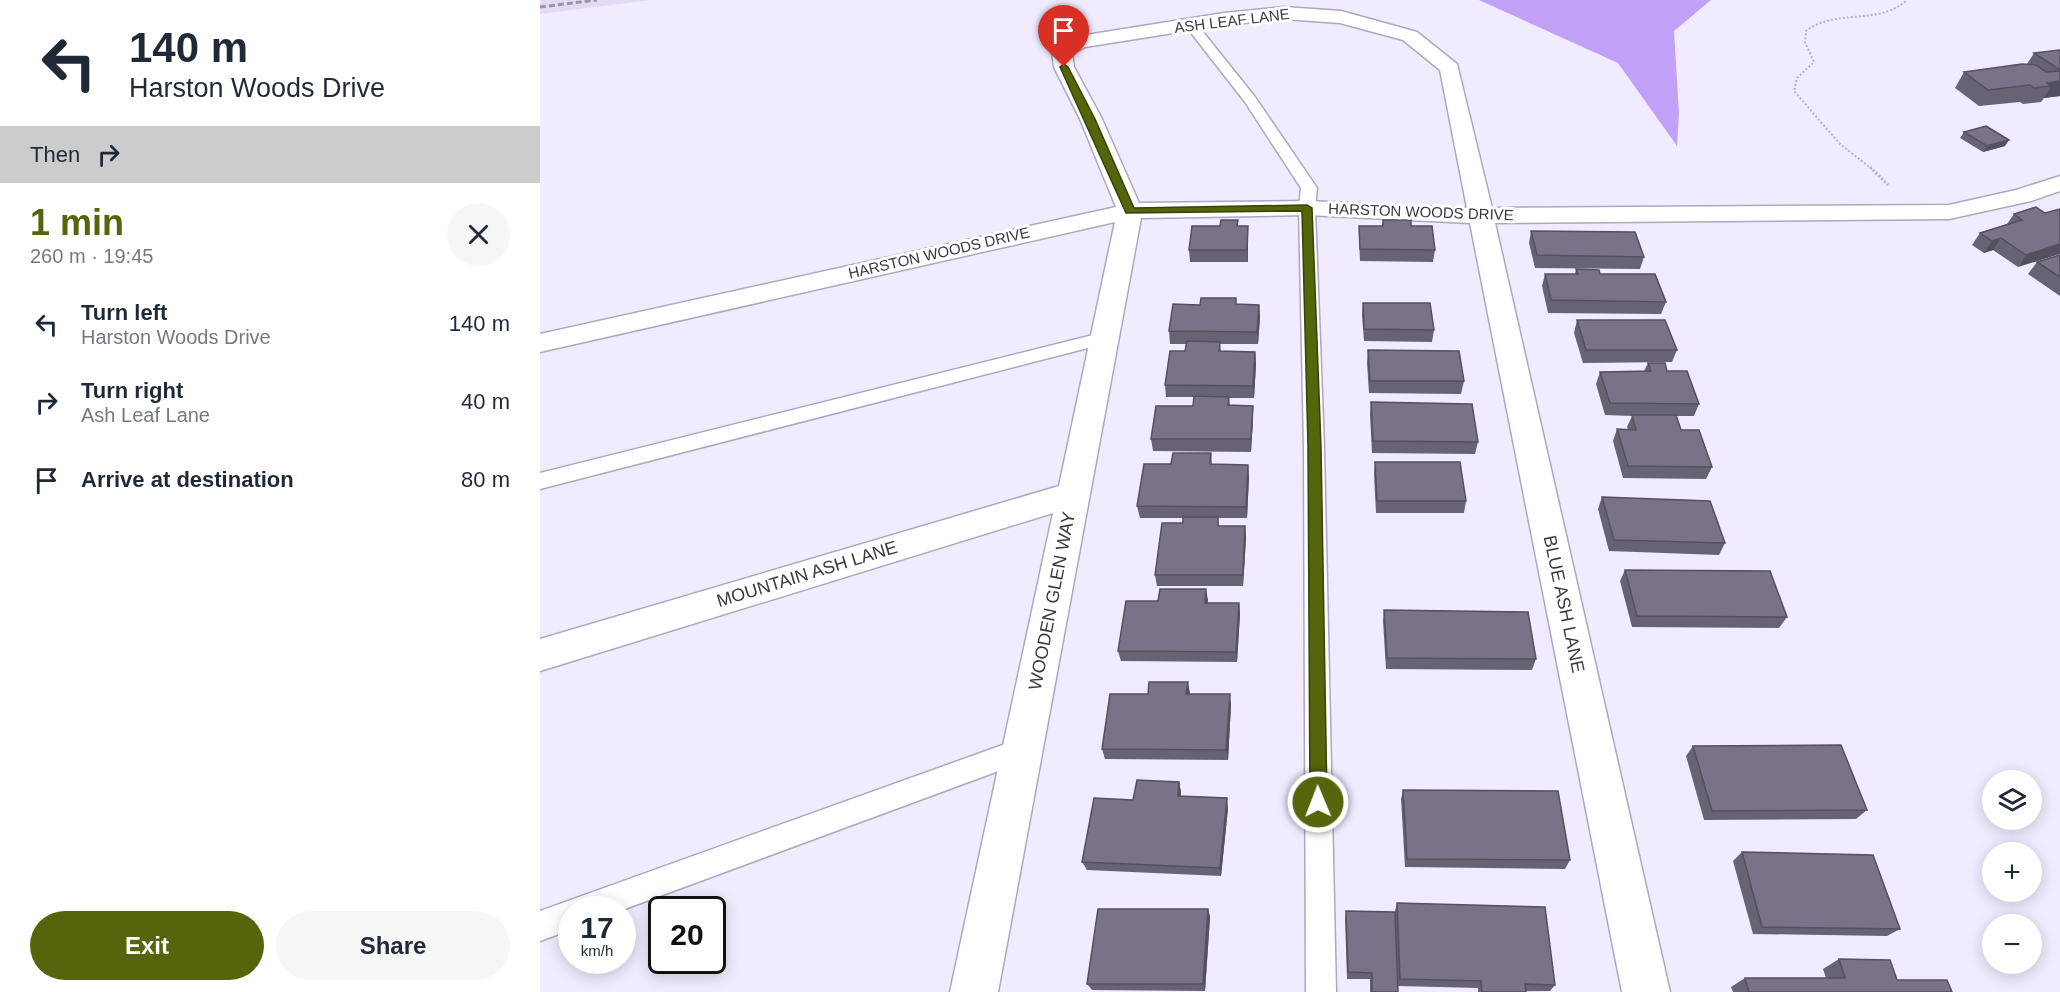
<!DOCTYPE html>
<html lang="en">
<head>
<meta charset="utf-8">
<style>
  :root { --surface:#fff; --page:#f6f6f7; --text:#1f2937; --muted:#747a83; --accent:#55650c }
  body { margin:0; font-family:Helvetica,sans-serif; background:var(--page); color:var(--text); height:100vh; display:flex; flex-direction:column; font-size:22px; white-space:nowrap }
  * { box-sizing:border-box; margin:0 }
  p { font-size:20px; color:var(--muted) }
  .icon { flex:none; width:33px; height:33px; fill:none; stroke:currentColor; stroke-width:2; stroke-linecap:round; stroke-linejoin:round }
  .map { position:relative; flex:1; overflow:hidden }
  .side { display:flex; flex-direction:column; background:var(--surface); width:540px }
  .side>* { flex:none }
  .top-card { background:#fff; color:var(--text); overflow:hidden }
  .tools { position:absolute; left:1442px; top:770px; display:grid; gap:12px }
  .tools a { display:grid; place-items:center; width:60px; height:60px; border-radius:50%; background:var(--surface); box-shadow:0 3px 15px #0003; font-size:30px }
  .speed { position:absolute; left:18px; top:896px; display:flex; gap:12px; font-size:30px; font-weight:700; text-align:center }
  .speed>* { display:grid; place-content:center; width:78px; height:78px; border-radius:50%; background:var(--surface); box-shadow:0 3px 15px #0003; line-height:1 }
  .speed small { font-size:15px; font-weight:400 }
  .speed .limit { border:3px solid #111; border-radius:9px; background:#fff; color:#111 }
  .pin { position:absolute; display:grid; place-items:center; width:51px; height:51px; color:#fff; margin:-62px -26px; border-radius:50% 50% 50% 0; rotate:-45deg; box-shadow:0 0 6px #0007 }
  .pin .icon { rotate:45deg }
  .me { position:absolute; width:66px; margin:-33px; rotate:359deg; stroke-linejoin:round; filter:drop-shadow(0 0 4px #0008) }
  .turn { display:flex; align-items:center; gap:21px; height:126px; padding:0 30px; font-size:27px }
  .turn .icon { width:78px; height:78px; stroke-width:2.5 }
  .turn b { display:block; font-size:42px; line-height:51px }
  .then { display:flex; align-items:center; height:57px; padding:0 30px; background:#0003; gap:12px; font-size:22px }
  .round { display:grid; place-items:center; flex:none; width:63px; height:63px; border-radius:32px; background:var(--page) }
  .headline { display:flex; align-items:center; justify-content:space-between; height:102px; padding:0 30px }
  h1 { font-size:36px; font-weight:600; line-height:45px; color:var(--accent) }
  .cta { display:flex; gap:12px; margin-top:auto; padding:12px 30px }
  .cta a { flex:1; height:69px; border-radius:36px; background:var(--accent); color:#fff; font-size:24px; font-weight:600; line-height:69px; text-align:center }
  .cta a+a { background:var(--page); color:var(--text) }
  ul { padding:0; list-style:none }
  li { display:flex; align-items:center; gap:18px; height:78px; padding:0 30px }
  li div { flex:1 }
  li b { display:block; font-size:22px }
  li em { font-style:normal }
  main { display:flex; flex:1; min-height:0 }
  .map>svg:first-child { display:block }
  .built { fill:#e3dbf5 }
  .forest { fill:#c0a1f7 }
  .lines { fill:none; stroke-linecap:round; stroke-linejoin:round }
  .lane-casing { stroke:#aea7be; stroke-width:3 }
  .street-casing { stroke:#aea7be; stroke-width:3 }
  .path-far1 { stroke:#b6b1c1; stroke-width:2; stroke-dasharray:2 2; stroke-linecap:butt }
  .path { stroke:#b6b1c1; stroke-width:3; stroke-dasharray:2 2; stroke-linecap:butt }
  .lane { fill:#fff; fill-rule:evenodd }
  .street { fill:#fff; fill-rule:evenodd }
  .rail { stroke:#9a95a4; stroke-width:3; stroke-dasharray:6 3; stroke-linecap:butt }
  .wall { fill:#686275 }
  .shaded-wall { fill:#55505f }
  .building { fill:#797288; stroke:#55505f; stroke-width:1.5 }
  .route { fill:#55650c; stroke:#374208; stroke-width:1.5 }
  .labels { text-anchor:middle; stroke-width:6; stroke-linejoin:round; paint-order:stroke }
  .far-street-label { font-size:15px; fill:#3b3841; stroke:#fff }
  .street-label { font-size:18px; fill:#3b3841; stroke:#fff }
</style>
</head>
<body>
<main>
<section class="side">
<div class="top-card">
<div class="turn"><svg class="icon" aria-label="left" viewBox="0 0 24 24"><path d="M17 20v-9H6M10 6l-5 5 5 5"/></svg><div><b>140 m</b>Harston Woods Drive</div></div>
<div class="then">Then<svg class="icon" aria-label="right" viewBox="0 0 24 24"><path d="M7 20v-9h11M14 6l5 5-5 5"/></svg></div>
</div>
<div class="headline"><div><h1>1 min</h1><p>260 m · 19:45</p></div><a class="round"><svg class="icon" aria-label="close" viewBox="0 0 24 24"><path d="M6 6l12 12M18 6L6 18"/></svg></a></div>
<ul>
<li><svg class="icon" aria-label="left" viewBox="0 0 24 24"><path d="M17 20v-9H6M10 6l-5 5 5 5"/></svg><div><b>Turn left</b><p>Harston Woods Drive</p></div><em>140 m</em></li>
<li><svg class="icon" aria-label="right" viewBox="0 0 24 24"><path d="M7 20v-9h11M14 6l5 5-5 5"/></svg><div><b>Turn right</b><p>Ash Leaf Lane</p></div><em>40 m</em></li>
<li><svg class="icon" aria-label="arrive" viewBox="0 0 24 24"><path d="M6 21V4h12l-3 4 3 4H6"/></svg><div><b>Arrive at destination</b></div><em>80 m</em></li>
</ul>
<div class="cta"><a>Exit</a><a>Share</a></div>
</section>
<div class="map">
<svg width="1520" height="992" viewBox="0 0 1520 992">
  <rect width="100%" height="100%" fill="#f1ebff"/>
  <!-- built -->
  <polygon class="built" points="0,0 111,0 0,14"/>
  <!-- forest -->
  <polygon class="forest" points="939,0 1171,0 1134,31 1139,114 1137,146 1078,63"/>
  <g class="lines">
    <!-- lane casing -->
    <g class="lane-casing">
      <g id="lane">
        <polygon points="651,21 655,22 715,97 777,188 775,208 784,447 796,992 766,992 764,447 759,208 761,188 705,102 645,25"/>
        <polygon points="565,332 571,334 574,338 571,342 0,489 0,473"/>
        <polygon points="482,738 491,741 495,750 491,759 82,910 32,909 32,929 0,941 0,911"/>
      </g>
    </g>
    <!-- street casing -->
    <g class="street-casing">
      <path id="street" d="M744 7 801 11 877 32 917 64 952 208 1409 205 1476 190 1520 176V191L1491 201 1409 219 955 223 1130 992H1082L930 223 767 215 601 218 458 992H410L513 513 0 671V639L519 486 575 222 0 352V334L576 207 540 119 514 67 512 52 515 48 540 36 684 13ZM744 19 800 23 863 40 900 70 927 208 767 201 599 203 562 119 534 67 532 54 545 47 684 25Z"/>
    </g>
    <!-- path-far1 -->
    <path class="path-far1" d="M1332 169 1300 144 1254 91 1257 78 1274 62 1265 42 1266 31C1296 8 1339 26 1367 0"/>
    <!-- path -->
    <polyline class="path" points="1330,167 1348,185"/>
    <!-- lane -->
    <use href="#lane" class="lane"/>
    <!-- street -->
    <use href="#street" class="street"/>
    <!-- rail -->
    <polyline class="rail" points="0,7 57,0"/>
  </g>
  <!-- wall -->
  <g class="wall">
    <polygon points="1520,50 1520,96 1504,98 1501,102 1483,104 1480,102 1439,106 1415,88 1424,72 1487,64 1494,53"/>
    <polygon points="1424,132 1465,146 1443,152 1420,138"/>
    <polygon points="1520,209 1478,267 1453,250 1444,253 1432,245 1440,233 1467,224 1474,214 1505,213"/>
    <polygon points="843,220 871,226 895,250 893,262 820,261 819,238 819,226 842,226"/>
    <polygon points="698,226 708,226 708,262 650,262 649,250"/>
    <polygon points="991,231 1104,257 1100,269 995,268 989,243"/>
    <polygon points="1520,255 1520,296 1488,274 1497,262"/>
    <polygon points="1036,269 1060,274 1126,302 1121,314 1008,313 1002,286 1005,274 1035,274"/>
    <polygon points="823,303 894,330 892,342 824,341 822,315"/>
    <polygon points="697,304 719,305 720,317 718,344 680,344 681,351 715,352 716,364 714,398 689,398 690,405 713,406 713,418 711,452 613,451 611,439 653,406 654,397 626,397 625,385 645,351 646,344 630,344 629,331 660,305"/>
    <polygon points="1037,320 1137,350 1132,362 1043,363 1034,333"/>
    <polygon points="828,350 924,381 921,394 829,393 827,363"/>
    <polygon points="1108,363 1127,371 1159,404 1154,416 1136,416 1141,430 1172,467 1166,479 1083,478 1073,441 1077,429 1088,429 1087,427 1092,416 1065,415 1056,384 1060,372 1104,371"/>
    <polygon points="831,402 938,442 935,454 832,453 830,414"/>
    <polygon points="671,453 672,465 708,465 709,477 707,518 678,518 679,526 705,526 706,538 703,586 617,586 615,575 643,523 643,518 600,518 597,506 631,464"/>
    <polygon points="835,462 926,501 924,513 836,513 834,474"/>
    <polygon points="1062,497 1185,543 1179,555 1069,551 1058,509"/>
    <polygon points="1085,570 1247,617 1239,628 1092,627 1080,581"/>
    <polygon points="668,600 667,603 699,603 700,614 697,662 581,661 578,651"/>
    <polygon points="844,610 996,659 992,670 846,669 843,621"/>
    <polygon points="608,694 649,694 691,705 688,760 565,759 562,749"/>
    <polygon points="1153,746 1327,810 1316,819 1164,820 1146,756"/>
    <polygon points="639,782 641,792 641,796 688,808 681,876 547,870 542,862 593,800"/>
    <polygon points="863,790 1030,860 1025,869 865,867 861,799"/>
    <polygon points="1202,852 1360,929 1347,936 1213,934 1193,861"/>
    <polygon points="857,903 1015,985 1010,991 938,992 938,988 858,986 858,992 830,992 830,979 807,979 805,919 806,911 856,946 855,911"/>
    <polygon points="668,909 670,917 665,991 552,990 547,984"/>
    <polygon points="1299,959 1357,980 1412,992 1193,992 1191,987 1205,978 1286,978 1283,969"/>
  </g>
  <!-- shaded-wall -->
  <g class="shaded-wall">
    <polygon points="1520,81 1520,96 1504,98 1511,86 1507,83"/>
    <polygon points="1469,140 1465,146 1443,152 1447,146"/>
    <polygon points="708,226 708,262 707,250"/>
    <polygon points="1461,238 1453,250 1444,253 1452,241"/>
    <polygon points="1520,244 1520,254 1478,267 1486,255"/>
    <polygon points="719,305 720,317 718,344 717,332"/>
    <polygon points="715,352 716,364 714,398 713,386"/>
    <polygon points="713,406 713,418 711,452 711,439"/>
    <polygon points="708,465 709,477 707,518 706,507"/>
    <polygon points="705,526 706,538 703,586 703,575"/>
    <polygon points="666,589 668,600 666,614 665,603"/>
    <polygon points="699,603 700,614 697,662 696,652"/>
    <polygon points="648,682 650,693 648,704 646,694"/>
    <polygon points="690,694 691,705 688,760 686,750"/>
    <polygon points="639,782 641,792 640,805 638,796"/>
    <polygon points="687,798 688,808 681,876 680,868"/>
    <polygon points="668,909 670,917 665,991 663,984"/>
  </g>
  <!-- building -->
  <g class="building">
    <polygon points="1520,50 1520,70 1494,53"/>
    <polygon points="1482,64 1496,65 1506,72 1520,71 1520,81 1507,83 1511,86 1494,88 1490,85 1448,90 1424,72"/>
    <polygon points="1446,126 1469,140 1447,146 1424,132"/>
    <polygon points="1496,207 1505,213 1520,209 1520,244 1486,255 1461,238 1452,241 1440,233 1482,220 1474,214"/>
    <polygon points="681,220 698,220 697,226 708,226 707,250 649,250 652,226 680,226"/>
    <polygon points="843,220 871,220 871,226 892,226 895,250 820,249 819,226 843,226"/>
    <polygon points="991,231 1095,232 1104,257 997,255"/>
    <polygon points="1520,255 1520,277 1497,262"/>
    <polygon points="1036,269 1059,270 1060,274 1115,274 1126,302 1011,300 1005,274 1038,274"/>
    <polygon points="661,298 696,298 696,304 719,305 717,332 629,331 633,304 660,305"/>
    <polygon points="823,303 890,303 894,330 824,329"/>
    <polygon points="1037,320 1125,320 1137,350 1046,350"/>
    <polygon points="647,341 680,342 679,351 715,352 713,386 625,385 630,351 645,351"/>
    <polygon points="828,350 919,351 924,381 830,381"/>
    <polygon points="1108,363 1125,363 1127,371 1147,371 1159,404 1070,403 1060,372 1111,371"/>
    <polygon points="654,396 689,397 688,405 713,406 711,439 611,439 616,406 653,406"/>
    <polygon points="831,402 932,404 938,442 833,441"/>
    <polygon points="1092,415 1136,415 1141,430 1159,430 1172,467 1088,466 1077,429 1096,430"/>
    <polygon points="633,453 671,453 670,464 708,465 706,507 597,506 604,464 631,464"/>
    <polygon points="835,462 920,462 926,501 837,501"/>
    <polygon points="1062,497 1170,501 1185,543 1074,540"/>
    <polygon points="643,517 678,517 678,526 705,526 703,575 615,575 622,523 643,523"/>
    <polygon points="1085,570 1230,571 1247,617 1097,616"/>
    <polygon points="620,589 666,589 665,603 699,603 696,652 578,651 586,601 618,601"/>
    <polygon points="844,610 988,612 996,659 847,658"/>
    <polygon points="609,682 648,682 646,694 690,694 686,750 562,749 570,694 608,694"/>
    <polygon points="1301,745 1327,810 1172,811 1153,746"/>
    <polygon points="597,780 639,782 638,796 687,798 680,868 542,862 554,798 593,800"/>
    <polygon points="863,790 1018,791 1030,860 867,859"/>
    <polygon points="1202,852 1333,855 1360,929 1222,927"/>
    <polygon points="857,903 1005,907 1015,985 985,984 986,992 942,992 941,981 860,979"/>
    <polygon points="558,909 668,909 663,984 547,984"/>
    <polygon points="806,911 855,912 858,992 832,992 832,973 808,972"/>
    <polygon points="1299,959 1350,960 1357,980 1407,980 1412,992 1209,992 1205,978 1305,978"/>
  </g>
  <!-- route -->
  <polygon class="route" points="524,64 528,67 555,119 594,208 767,205 772,208 781,447 787,802 785,808 778,811 772,808 770,802 768,447 762,211 586,213 520,67"/>
  <g class="labels">
    <!-- far-street labels -->
    <g class="far-street-label">
      <text transform="translate(692 21) rotate(-7)" y="5">ASH LEAF LANE</text>
      <text transform="translate(881 212) rotate(2)" y="5">HARSTON WOODS DRIVE</text>
      <text transform="translate(399 253) rotate(-13)" y="5">HARSTON WOODS DRIVE</text>
    </g>
    <!-- street labels -->
    <g class="street-label">
      <text transform="translate(267 574) rotate(-17)" y="6">MOUNTAIN ASH LANE</text>
      <text transform="translate(512 601) rotate(-79)" y="6">WOODEN GLEN WAY</text>
      <text transform="translate(1024 604) rotate(78)" y="6">BLUE ASH LANE</text>
    </g>
  </g>
</svg>
<div class="tools">
<a><svg class="icon" aria-label="layers" viewBox="0 0 24 24"><path d="M12 4l9 5-9 5-9-5zM3 14l9 5 9-5"/></svg></a>
<a>+</a>
<a>−</a>
</div>
<div class="speed"><div>17<small>km/h</small></div><div class="limit">20</div></div>
<div class="pin" style="left:524px;top:67px;background:#d93025"><svg class="icon" aria-label="arrive" viewBox="0 0 24 24"><path d="M6 21V4h12l-3 4 3 4H6"/></svg></div>
<svg class="me" style="left:778px;top:802px" viewBox="-20 -20 40 40"><circle r="17" fill="#55650c" stroke="#fff" stroke-width="3"/><path d="M0-11L8 9 0 5-8 9z" fill="#fff"/></svg>
</div>
</main>
</body>
</html>
